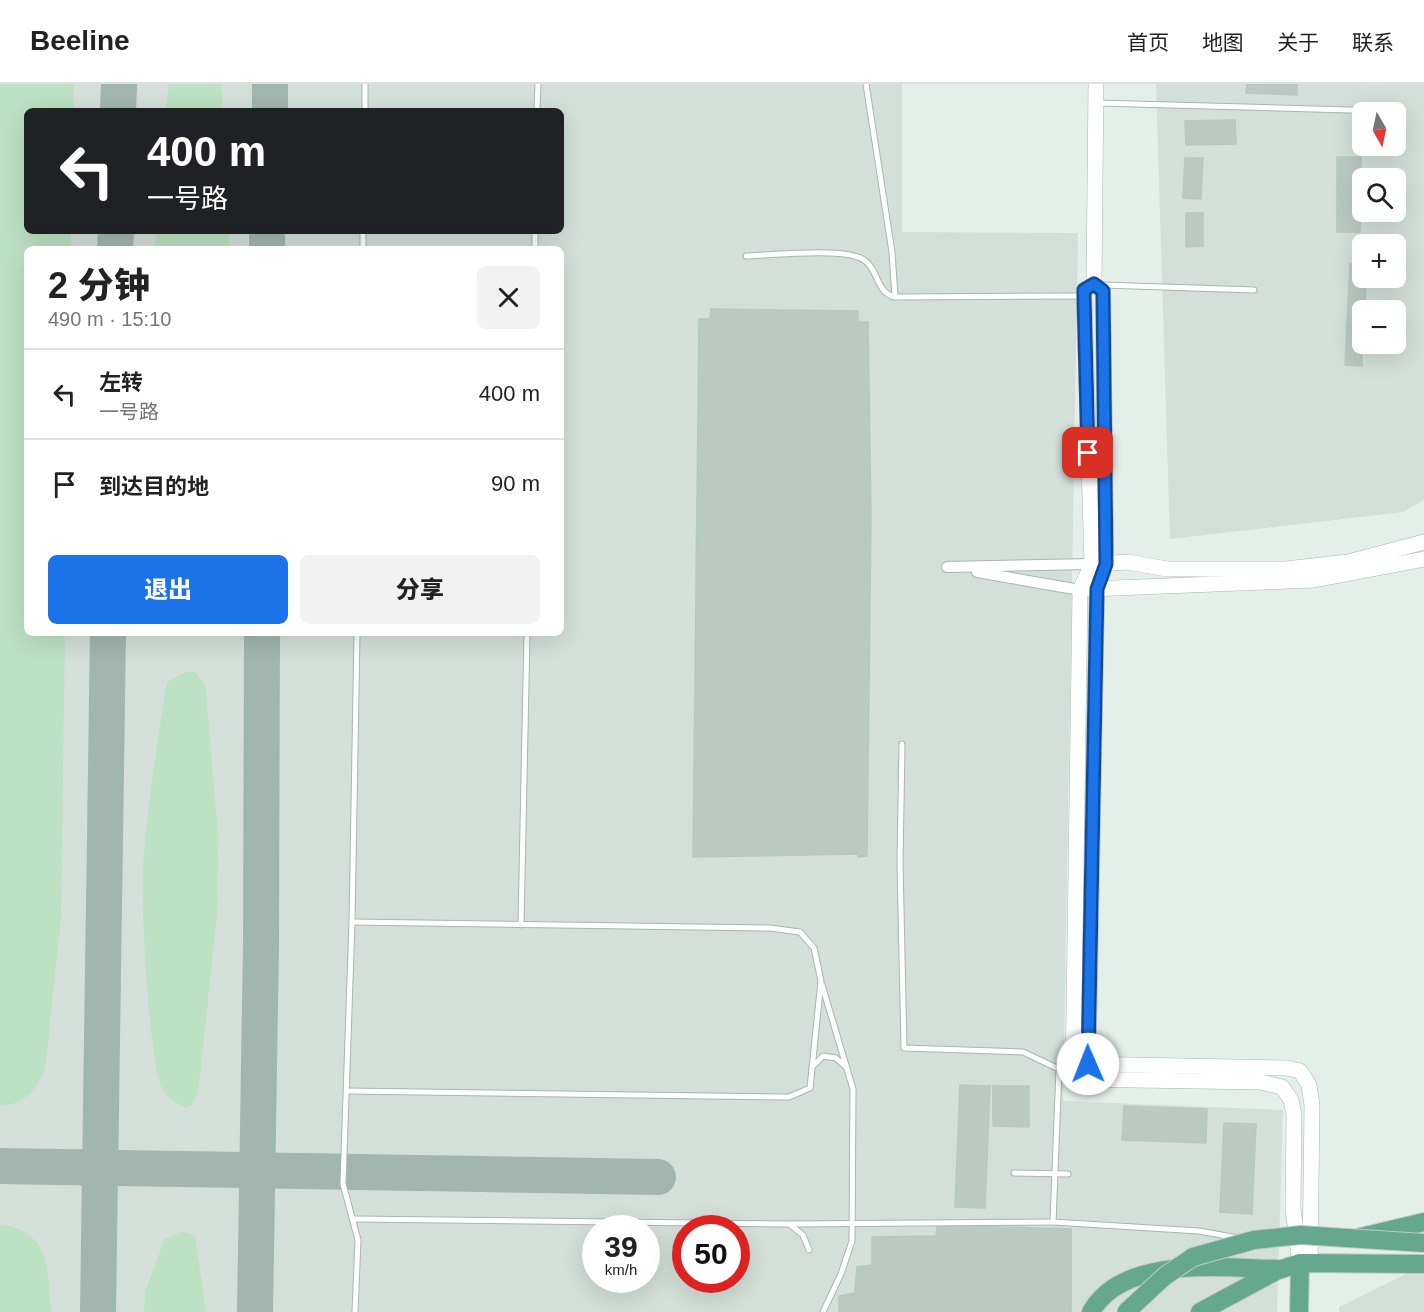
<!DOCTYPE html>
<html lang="zh">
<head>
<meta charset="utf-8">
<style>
  :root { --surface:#fff; --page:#f2f2f2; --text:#222; --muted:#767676; --line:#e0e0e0; --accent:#1a73e8 }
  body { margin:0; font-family:Helvetica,"Noto Sans SC",sans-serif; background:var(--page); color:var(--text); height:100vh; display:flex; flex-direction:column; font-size:22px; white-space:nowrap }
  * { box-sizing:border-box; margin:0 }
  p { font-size:20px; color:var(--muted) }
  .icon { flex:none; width:33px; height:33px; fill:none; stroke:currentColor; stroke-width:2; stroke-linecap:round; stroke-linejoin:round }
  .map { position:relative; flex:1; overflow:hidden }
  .sheet { position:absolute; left:24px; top:162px; width:540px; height:390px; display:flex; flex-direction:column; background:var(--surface); border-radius:9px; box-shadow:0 6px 24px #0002 }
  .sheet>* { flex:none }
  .guide { position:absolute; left:24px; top:24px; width:540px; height:126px; border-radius:9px; box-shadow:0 6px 24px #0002; background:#202124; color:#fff; overflow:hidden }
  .needle { width:39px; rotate:171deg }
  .tools { position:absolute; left:1352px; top:18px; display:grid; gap:12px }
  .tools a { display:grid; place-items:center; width:54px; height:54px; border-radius:9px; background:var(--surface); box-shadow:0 6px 24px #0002; font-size:30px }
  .speed { position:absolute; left:582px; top:1131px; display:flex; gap:12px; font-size:30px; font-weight:700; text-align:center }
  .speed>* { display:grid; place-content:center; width:78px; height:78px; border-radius:50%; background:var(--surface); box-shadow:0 6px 24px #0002; line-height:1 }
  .speed small { font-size:15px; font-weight:400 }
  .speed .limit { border:9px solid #d22; background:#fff; color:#111 }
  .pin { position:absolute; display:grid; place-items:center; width:51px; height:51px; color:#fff; margin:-26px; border-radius:12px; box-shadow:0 3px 9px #0006 }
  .me { position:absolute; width:66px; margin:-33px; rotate:359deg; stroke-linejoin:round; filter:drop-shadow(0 0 4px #0008) }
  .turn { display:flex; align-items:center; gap:21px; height:126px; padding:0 24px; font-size:27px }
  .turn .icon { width:78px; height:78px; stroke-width:2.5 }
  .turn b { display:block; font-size:42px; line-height:51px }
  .round { display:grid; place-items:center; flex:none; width:63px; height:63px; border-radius:9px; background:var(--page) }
  .headline { display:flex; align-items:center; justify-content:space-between; height:102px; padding:0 24px }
  h1 { font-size:36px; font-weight:800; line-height:45px }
  .button { display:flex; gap:12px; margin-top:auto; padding:12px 24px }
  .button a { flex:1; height:69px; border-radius:9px; background:var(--accent); color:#fff; font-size:24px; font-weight:800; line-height:69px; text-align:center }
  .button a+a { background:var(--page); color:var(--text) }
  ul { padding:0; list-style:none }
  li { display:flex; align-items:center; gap:18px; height:90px; padding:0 24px; border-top:2px solid var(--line) }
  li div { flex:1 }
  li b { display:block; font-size:22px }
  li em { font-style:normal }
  header { display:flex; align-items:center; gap:36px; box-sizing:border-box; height:84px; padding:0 30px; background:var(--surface); border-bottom:2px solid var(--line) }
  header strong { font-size:28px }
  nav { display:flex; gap:33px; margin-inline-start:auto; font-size:21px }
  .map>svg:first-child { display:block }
  .built { fill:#d3dfd8; fill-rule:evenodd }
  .green { fill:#bde1c3 }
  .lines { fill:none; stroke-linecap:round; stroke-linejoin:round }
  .taxiway { stroke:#a1b6ae; stroke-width:36 }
  .building { fill:#bacac2; stroke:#b6c9c0; stroke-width:1.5 }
  .lane-casing { stroke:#a7b8b0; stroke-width:7 }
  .street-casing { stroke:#a7b8b0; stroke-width:12 }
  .secondary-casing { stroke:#a2bbb0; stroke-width:16 }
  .primary-casing { stroke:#c1cac7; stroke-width:20 }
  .lane { stroke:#fff; stroke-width:5 }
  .street { stroke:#fff; stroke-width:10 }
  .secondary { stroke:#fff; stroke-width:15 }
  .primary { stroke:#66a790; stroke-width:18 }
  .primary-bridge-casing { stroke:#c1cac7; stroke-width:20; stroke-linecap:butt }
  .primary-bridge { stroke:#66a790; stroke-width:18 }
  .route-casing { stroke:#114b97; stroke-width:15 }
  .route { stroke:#1a73e8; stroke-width:10 }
</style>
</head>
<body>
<header>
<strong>Beeline</strong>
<nav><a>首页</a><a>地图</a><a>关于</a><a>联系</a></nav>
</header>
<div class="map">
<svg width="1424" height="1228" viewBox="0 0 1424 1228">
  <rect width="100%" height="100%" fill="#e5efe9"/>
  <!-- built -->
  <g class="built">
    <path d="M0 0H902V148L1078 149 1063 1017 1283 1026 1277 1228H0ZM27 27H561V147H27ZM27 165H561V549H27ZM596 1144H646V1196H596ZM686 1144H736V1196H686Z"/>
    <path d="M1156 0H1424V416L1403 428 1170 455ZM1362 28H1395V62H1362ZM1362 94H1395V128H1362ZM1362 160H1395V194H1362ZM1362 226H1395V260H1362Z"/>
    <polygon points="1424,1181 1424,1228 1339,1228 1339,1223"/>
  </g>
  <!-- green -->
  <g class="green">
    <path d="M0 0H74L73 27H27V147H71V165H27V549H65L61 834 45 984C35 1008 26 1019 0 1022Z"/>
    <polygon points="169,0 221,0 223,27 166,27"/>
    <polygon points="156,147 229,147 229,165 155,165"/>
    <path d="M187 588H195L205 600 218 751 217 831 198 1009 192 1021 186 1024C178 1020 170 1016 164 1008 148 985 141 816 143 781 147 723 157 665 165 608L168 597Z"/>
    <path d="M0 1141C52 1146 47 1188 51 1228H0Z"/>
    <polygon points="182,1147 195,1152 206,1228 144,1228 145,1208 165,1154 178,1151"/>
  </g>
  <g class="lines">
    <!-- taxiway -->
    <g class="taxiway">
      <polyline points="118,27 119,0"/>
      <polyline points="270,27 270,0"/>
      <polyline points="115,165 116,147"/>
      <polyline points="267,165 267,147"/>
      <polyline points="0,1082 658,1093"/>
      <polyline points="98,1228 108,549"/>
      <polyline points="255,1228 261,860 262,549"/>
    </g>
  </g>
  <!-- building -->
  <g class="building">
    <polygon points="1247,0 1297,0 1297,11 1246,9"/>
    <polygon points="1235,36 1236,60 1186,61 1185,37"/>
    <polygon points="1337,73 1361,73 1360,148 1337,148"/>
    <polygon points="1185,74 1203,74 1201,115 1183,114"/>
    <polygon points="1186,129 1203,129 1203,162 1186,163"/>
    <polygon points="1350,180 1362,180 1362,194 1366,194 1365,226 1362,226 1362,282 1345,281"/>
    <polygon points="711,225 858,227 858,238 868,238 871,432 867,772 858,773 858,770 693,773 699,235 710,235"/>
    <polygon points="960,1001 990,1002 985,1124 955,1123"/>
    <polygon points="993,1002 1029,1002 1029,1043 993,1042"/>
    <polygon points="1124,1022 1207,1025 1206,1059 1122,1056"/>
    <polygon points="1224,1039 1256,1040 1252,1130 1220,1128"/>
    <polygon points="937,1141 1071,1145 1071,1228 839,1228 839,1212 855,1209 857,1183 872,1181 872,1153 936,1152"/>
  </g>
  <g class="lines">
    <!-- lane casing -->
    <g class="lane-casing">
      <g id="lane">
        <polyline points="866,0 892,168 895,213"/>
        <polyline points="1098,19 1384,27"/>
        <polyline points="365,27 365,0"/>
        <polyline points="537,27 538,0"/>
        <polyline points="363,165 363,147"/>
        <polyline points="535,165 535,147"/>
        <path d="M746 172C771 171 847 163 864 176 879 186 876 209 895 213L1082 212"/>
        <polyline points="1103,201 1254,206"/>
        <polyline points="902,660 900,779 904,964 1023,968 1059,985 1053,1138 1199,1147 1238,1154"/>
        <polyline points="521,841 527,549"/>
        <polyline points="822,901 853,1005 852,1157 841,1190 823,1228"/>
        <polyline points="812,983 823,972 836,974 846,983"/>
        <polyline points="347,1007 789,1013 810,1004 821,897 814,864 800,848 770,844 352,838"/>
        <polyline points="1014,1089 1068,1090"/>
        <polyline points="354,1135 789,1140 803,1151 809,1166"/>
        <polyline points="791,1140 1053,1138"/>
        <polyline points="355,1228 358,1156 343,1100 352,838 357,549"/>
      </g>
    </g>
    <!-- street casing -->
    <g class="street-casing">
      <g id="street">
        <polyline points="947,483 1092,480"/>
        <polyline points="977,488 1080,506"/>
      </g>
    </g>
    <!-- secondary casing -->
    <g class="secondary-casing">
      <g id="secondary">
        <polyline points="1094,200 1096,0"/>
        <polyline points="1098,480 1128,478 1167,485 1286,485 1348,478 1424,458"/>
        <polyline points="1089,505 1314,496 1424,475"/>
        <polyline points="1081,980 1287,984 1300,987 1309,1001 1312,1021 1310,1178"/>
        <polyline points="1088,995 1097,505 1106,480 1103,207 1094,200 1084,206 1084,212 1092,480 1080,506 1073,995 1261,998 1282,1003 1291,1016 1294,1030 1293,1125 1300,1179"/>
      </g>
    </g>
    <!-- primary casing -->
    <g class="primary-casing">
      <g id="primary">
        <polyline points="1361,1153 1424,1138"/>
        <path d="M1091 1228C1123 1171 1222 1184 1277 1185"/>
        <polyline points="1200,1228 1276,1187 1300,1179 1424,1180"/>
        <polyline points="1299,1228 1300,1179"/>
      </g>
    </g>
    <!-- lane -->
    <use href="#lane" class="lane"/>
    <!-- street -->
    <use href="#street" class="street"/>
    <!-- secondary -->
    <use href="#secondary" class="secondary"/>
    <!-- primary -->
    <use href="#primary" class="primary"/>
    <!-- primary-bridge casing -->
    <g class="primary-bridge-casing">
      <polyline id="primary-bridge" points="1126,1228 1165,1192 1193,1173 1254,1156 1301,1151 1424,1159"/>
    </g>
    <!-- primary-bridge -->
    <use href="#primary-bridge" class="primary-bridge"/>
  </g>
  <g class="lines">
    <!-- route casing -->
    <g class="route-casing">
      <polyline id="route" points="1088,369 1084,212 1084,206 1094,200 1103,207 1106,480 1097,505 1088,980"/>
    </g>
    <!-- route -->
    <use href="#route" class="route"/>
  </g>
</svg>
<div class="tools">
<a><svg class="needle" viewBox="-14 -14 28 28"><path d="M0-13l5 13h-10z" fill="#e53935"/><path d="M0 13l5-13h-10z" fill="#767676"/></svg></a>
<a><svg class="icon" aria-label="search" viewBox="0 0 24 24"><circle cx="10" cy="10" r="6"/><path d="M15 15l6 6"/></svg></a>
<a>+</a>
<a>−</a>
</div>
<div class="speed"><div>39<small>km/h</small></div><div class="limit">50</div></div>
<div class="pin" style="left:1088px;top:369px;background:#d93025"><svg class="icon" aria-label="arrive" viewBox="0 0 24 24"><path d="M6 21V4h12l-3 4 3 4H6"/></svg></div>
<svg class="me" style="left:1088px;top:980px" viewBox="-20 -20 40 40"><circle r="19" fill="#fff"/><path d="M0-13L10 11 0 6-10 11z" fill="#1a73e8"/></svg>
<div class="guide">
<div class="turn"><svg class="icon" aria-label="left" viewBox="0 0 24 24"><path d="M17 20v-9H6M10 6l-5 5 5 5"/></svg><div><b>400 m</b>一号路</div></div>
</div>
<section class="sheet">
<div class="headline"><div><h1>2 分钟</h1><p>490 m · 15:10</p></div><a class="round"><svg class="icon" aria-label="close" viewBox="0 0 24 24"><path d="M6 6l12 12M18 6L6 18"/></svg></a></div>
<ul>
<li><svg class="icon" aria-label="left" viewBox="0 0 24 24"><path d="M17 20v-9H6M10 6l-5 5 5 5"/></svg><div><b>左转</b><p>一号路</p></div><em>400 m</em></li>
<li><svg class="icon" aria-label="arrive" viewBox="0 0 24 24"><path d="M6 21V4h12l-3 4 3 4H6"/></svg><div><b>到达目的地</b></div><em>90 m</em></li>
</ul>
<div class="button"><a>退出</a><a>分享</a></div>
</section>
</div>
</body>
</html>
